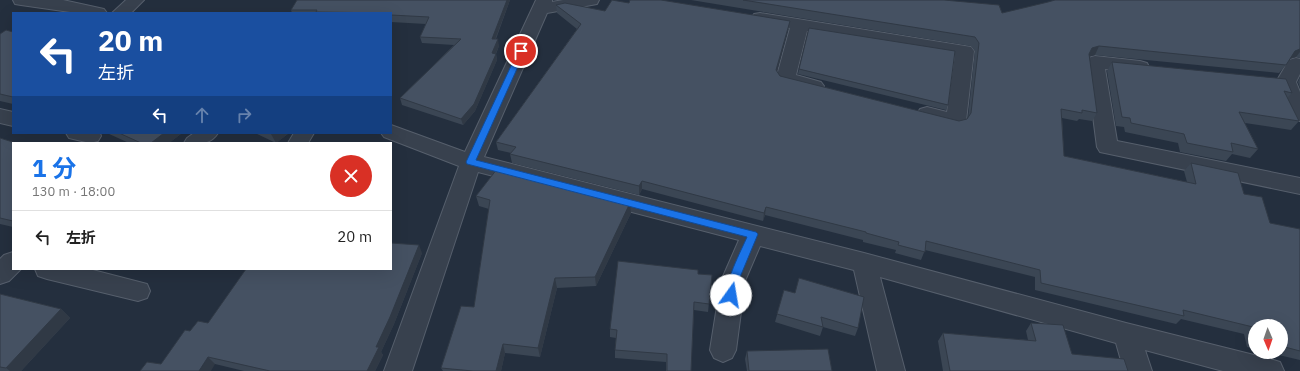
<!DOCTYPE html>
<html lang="ja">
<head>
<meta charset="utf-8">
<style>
  :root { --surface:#fff; --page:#f2f2f2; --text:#222; --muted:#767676; --line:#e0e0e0; --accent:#1a73e8 }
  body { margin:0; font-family:"IBM Plex Sans","Noto Sans JP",sans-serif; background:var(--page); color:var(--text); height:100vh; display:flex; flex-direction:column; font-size:15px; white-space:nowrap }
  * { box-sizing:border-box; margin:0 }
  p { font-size:13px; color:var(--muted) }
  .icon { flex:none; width:22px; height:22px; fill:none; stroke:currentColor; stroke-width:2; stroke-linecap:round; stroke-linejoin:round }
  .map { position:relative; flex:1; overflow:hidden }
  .drawer { position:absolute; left:12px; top:142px; width:380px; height:128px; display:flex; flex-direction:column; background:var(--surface); border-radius:0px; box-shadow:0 4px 16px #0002 }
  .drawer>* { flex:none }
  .banner { position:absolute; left:12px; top:12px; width:380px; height:122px; border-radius:0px; box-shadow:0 4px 16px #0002; background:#1a4fa0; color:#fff; overflow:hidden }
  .needle { width:26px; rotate:178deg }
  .fabs { position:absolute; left:1248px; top:319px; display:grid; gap:8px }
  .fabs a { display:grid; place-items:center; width:40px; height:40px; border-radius:50%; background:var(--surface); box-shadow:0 4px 16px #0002; font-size:20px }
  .pin { position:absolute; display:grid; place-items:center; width:34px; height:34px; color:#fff; margin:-17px; border:2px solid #fff; border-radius:50%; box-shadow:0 1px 4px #0007 }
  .me { position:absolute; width:44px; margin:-22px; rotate:13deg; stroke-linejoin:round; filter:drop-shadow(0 0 3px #0008) }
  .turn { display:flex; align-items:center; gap:14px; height:84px; padding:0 20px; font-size:18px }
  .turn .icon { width:52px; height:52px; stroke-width:2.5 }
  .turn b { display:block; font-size:28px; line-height:34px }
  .lanes { display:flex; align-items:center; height:38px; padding:0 20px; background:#0003; justify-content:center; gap:20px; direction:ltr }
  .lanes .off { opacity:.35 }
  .round { display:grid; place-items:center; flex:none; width:42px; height:42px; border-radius:21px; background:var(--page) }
  .overview { display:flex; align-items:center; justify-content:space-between; height:68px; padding:0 20px }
  h1 { font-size:24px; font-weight:700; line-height:30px; color:var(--accent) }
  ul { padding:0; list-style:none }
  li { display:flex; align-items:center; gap:12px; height:52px; padding:0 20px; border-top:1px solid var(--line) }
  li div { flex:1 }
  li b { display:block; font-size:15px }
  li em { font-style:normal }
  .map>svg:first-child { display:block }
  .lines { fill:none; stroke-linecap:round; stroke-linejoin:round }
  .minor-casing { stroke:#565f6c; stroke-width:2 }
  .minor { fill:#38414e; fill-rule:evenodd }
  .wall { fill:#3b4654 }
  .shaded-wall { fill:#303945 }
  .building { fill:#455162; stroke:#303945 }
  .route { fill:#1a73e8; stroke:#114b97 }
</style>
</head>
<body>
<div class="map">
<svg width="1300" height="371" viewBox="0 0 1300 371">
  <rect width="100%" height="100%" fill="#242f3e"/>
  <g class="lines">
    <!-- minor casing -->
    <g class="minor-casing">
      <g id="minor">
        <polygon points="13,0 63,0 104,9 107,13 77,13 21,5 15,4"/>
        <polygon points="126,0 144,0 131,13 112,13"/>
        <polygon points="536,0 552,0 552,2 563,0 599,0 597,4 547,13 484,157 864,253 1126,323 1270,359 1280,362 1284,371 1223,371 1145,350 1152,371 1124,371 1116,343 880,277 905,371 877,371 854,270 760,246 745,281 736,350 732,358 723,362 714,358 710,350 721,281 739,240 478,172 412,371 384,371 459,166 384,137 381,133 391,133 391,125 465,152"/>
        <polygon points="760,13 971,47 974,51 966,121 963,126 956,128 920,119 917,114 920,109 927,107 947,112 955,55 807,31 796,75 821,82 824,86 821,90 814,92 779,83 776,79 790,28 754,22 751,18 754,14"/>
        <polygon points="1095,56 1140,61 1147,63 1149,67 1147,71 1140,73 1105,69 1117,141 1300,178 1300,194 1100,152 1097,147 1086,62 1088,58"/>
        <polygon points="1296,58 1300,59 1300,74 1296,82 1300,92 1300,121 1293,119 1290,114 1276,82 1289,60"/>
        <polygon points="0,109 13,112 13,126 0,123"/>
        <polygon points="66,133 100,133 101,136 98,141 90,143 69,138"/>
        <path d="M194 133H218C210 146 197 143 184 143L187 138Z"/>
        <polygon points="294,133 314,133 308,143 288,143"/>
        <polygon points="13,252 13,269 21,269 9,281 0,284 0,259 4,255"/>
        <polygon points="35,269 89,269 147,284 150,291 147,298 138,301 47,279 38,276"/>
      </g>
    </g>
    <!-- minor -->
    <use href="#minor" class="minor"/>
  </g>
  <!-- wall -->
  <g class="wall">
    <polygon points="510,0 496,39 499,46 496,54 497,60 475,111 463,125 402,105 400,98 454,45 422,43 420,37 426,24 391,22 391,13 292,13 291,10"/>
    <polygon points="691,0 944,0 1002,13 1300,0 1300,58 1296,57 1290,59 1286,65 1279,73 1095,55 1089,56 1097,113 1092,121 1079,119 1077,121 1062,118 1064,156 1187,182 1184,171 1191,163 1244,194 1270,223 1300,229 1300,360 1266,352 1281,352 1281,326 1255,326 1255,349 1247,347 1244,334 1181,319 1176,324 1035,290 1035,277 925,250 921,260 895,253 896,250 863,242 863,240 765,215 763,221 642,189 639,195 512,163 510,154 511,153 498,150 496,142 577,29 557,13 556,5 605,11 629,3 788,29 777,71 780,76 959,121 967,119 968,118 975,51 971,46"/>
    <polygon points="13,32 13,104 0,101 0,34"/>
    <polygon points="1112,62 1292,93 1287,98 1299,121 1291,130 1245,123 1258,149 1250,158 1232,154 1226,161 1180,152 1178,143 1125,132 1124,127 1116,126 1107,71"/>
    <polygon points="799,69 948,105 946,110 798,74"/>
    <polygon points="1300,77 1300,88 1298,82"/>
    <polygon points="107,133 182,133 169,143 129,143"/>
    <polygon points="255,133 289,133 276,143"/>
    <polygon points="0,138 13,143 13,227 0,224"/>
    <polygon points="476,196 630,203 631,213 596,286 557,288 540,357 505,353 501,371 443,371 441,368 474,307 489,209 479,206"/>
    <polygon points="422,253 394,324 381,352 383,355 375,371 244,371 215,364 161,364 190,331 208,323"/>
    <polygon points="698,274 712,275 708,312 694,310 691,371 666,371 666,362 615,358 615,350 616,338 610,337 610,329"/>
    <polygon points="784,290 858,328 855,336 823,327 820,336 775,322"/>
    <polygon points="0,294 61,309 70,318 21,371 0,371"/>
    <polygon points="1031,323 1072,354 1128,371 943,371 938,341 943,333 1028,340 1026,331"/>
    <polygon points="747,351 832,371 747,371 745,359"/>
  </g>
  <!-- shaded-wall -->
  <g class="shaded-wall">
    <polygon points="507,0 510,0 493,45 492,39"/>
    <polygon points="790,21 788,29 775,79 776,70"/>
    <polygon points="498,39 499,46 493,60 492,53"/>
    <polygon points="1099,46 1095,55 1088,57 1092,48"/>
    <polygon points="1300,49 1300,52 1296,57 1288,59 1295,51"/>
    <polygon points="496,54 497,60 475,111 463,125 461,119"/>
    <polygon points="164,133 182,133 169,143 151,143"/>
    <polygon points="272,133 289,133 276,143 271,134"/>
    <polygon points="642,181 642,189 639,195 639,186"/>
    <polygon points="630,203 631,213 596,286 595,277"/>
    <polygon points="766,207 765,215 763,221 764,213"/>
    <polygon points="419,245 422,253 394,324 381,352 383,355 375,371 367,371 376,347"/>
    <polygon points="555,278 557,288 540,357 538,348"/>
    <polygon points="61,309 70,318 21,371 10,371 6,368"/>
    <polygon points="503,344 505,353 501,371 496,371"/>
    <polygon points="208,357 215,364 211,371 199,371"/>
  </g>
  <!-- building -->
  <g class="building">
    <polygon points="297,0 507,0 492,39 498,39 492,53 496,54 474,104 461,119 400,98 461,39 420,37 429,17 391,15 391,13 316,12 317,10 291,10"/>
    <polygon points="612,0 629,3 630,0 661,0 790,21 776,70 780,76 959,121 967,119 971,113 979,43 975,37 743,0 944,0 999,5 1002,13 1048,2 1055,0 1300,0 1300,49 1295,51 1286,65 1099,46 1092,48 1089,54 1097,113 1082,110 1082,113 1061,109 1064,156 1196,184 1191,163 1238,173 1244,194 1262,197 1270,223 1300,229 1300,351 1281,346 1281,326 1255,326 1255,335 1253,327 1183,310 1184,316 1041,283 1040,270 926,241 925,252 898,245 899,242 866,233 866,232 766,207 764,213 642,181 639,186 510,154 516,147 496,142 581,24 556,5 565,3 605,11"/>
    <polygon points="809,28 955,51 948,105 799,69"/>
    <polygon points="6,30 13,32 13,97 0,94 0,34"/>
    <polygon points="1112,62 1286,79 1292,93 1284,91 1299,121 1239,112 1258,149 1231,143 1233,152 1187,143 1184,134 1131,123 1130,118 1122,117"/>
    <polygon points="119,133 164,133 151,143 141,143"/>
    <polygon points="0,138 16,143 13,143 13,221 0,218"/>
    <polygon points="497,169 630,203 595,277 555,278 538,348 503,344 496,371 473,371 441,368 461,306 474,307 490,200 476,196"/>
    <polygon points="391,243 419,245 390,317 376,347 379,347 367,371 270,371 208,357 199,371 140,371 147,362 161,364 185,330 190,331 198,321 208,323 246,269 391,269"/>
    <polygon points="618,261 698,270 698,274 712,275 709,304 694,302 691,371 667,371 667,354 615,350 617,330 610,329"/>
    <polygon points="799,278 864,297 858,328 821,317 823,327 777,314 784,290 795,293"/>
    <polygon points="0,294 61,309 6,368 0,367"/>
    <polygon points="1031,323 1063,325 1072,354 1124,359 1128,371 950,371 943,333 1036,341"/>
    <polygon points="828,349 832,371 749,371 747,351"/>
  </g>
  <!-- route -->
  <path class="route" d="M521 48 525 51 476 160 756 232 758 234 738 282 735 298 731 299 728 298C722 286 742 249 747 237L467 164 466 162 518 51Z"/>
</svg>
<div class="fabs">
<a><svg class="needle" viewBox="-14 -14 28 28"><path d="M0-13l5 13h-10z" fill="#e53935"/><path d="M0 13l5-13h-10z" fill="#767676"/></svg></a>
</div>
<div class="pin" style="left:521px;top:51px;background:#d93025"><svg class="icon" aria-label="arrive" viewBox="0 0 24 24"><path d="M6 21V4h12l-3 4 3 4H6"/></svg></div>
<svg class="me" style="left:731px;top:295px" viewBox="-20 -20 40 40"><circle r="19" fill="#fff"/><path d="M0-13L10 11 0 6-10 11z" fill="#1a73e8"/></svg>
<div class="banner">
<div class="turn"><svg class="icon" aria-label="left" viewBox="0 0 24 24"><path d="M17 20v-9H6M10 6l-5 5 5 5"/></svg><div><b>20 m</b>左折</div></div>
<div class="lanes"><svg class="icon" aria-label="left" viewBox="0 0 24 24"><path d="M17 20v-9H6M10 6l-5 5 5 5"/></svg><svg class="icon off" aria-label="ahead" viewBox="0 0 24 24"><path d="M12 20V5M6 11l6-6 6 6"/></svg><svg class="icon off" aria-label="right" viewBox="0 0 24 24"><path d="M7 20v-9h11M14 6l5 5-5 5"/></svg></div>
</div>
<section class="drawer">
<div class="overview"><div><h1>1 分</h1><p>130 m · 18:00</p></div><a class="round" style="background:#d93025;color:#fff"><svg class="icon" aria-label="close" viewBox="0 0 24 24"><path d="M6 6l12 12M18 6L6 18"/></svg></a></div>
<ul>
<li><svg class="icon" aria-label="left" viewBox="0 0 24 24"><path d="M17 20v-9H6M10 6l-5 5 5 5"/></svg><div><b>左折</b></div><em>20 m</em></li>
</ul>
</section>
</div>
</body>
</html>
